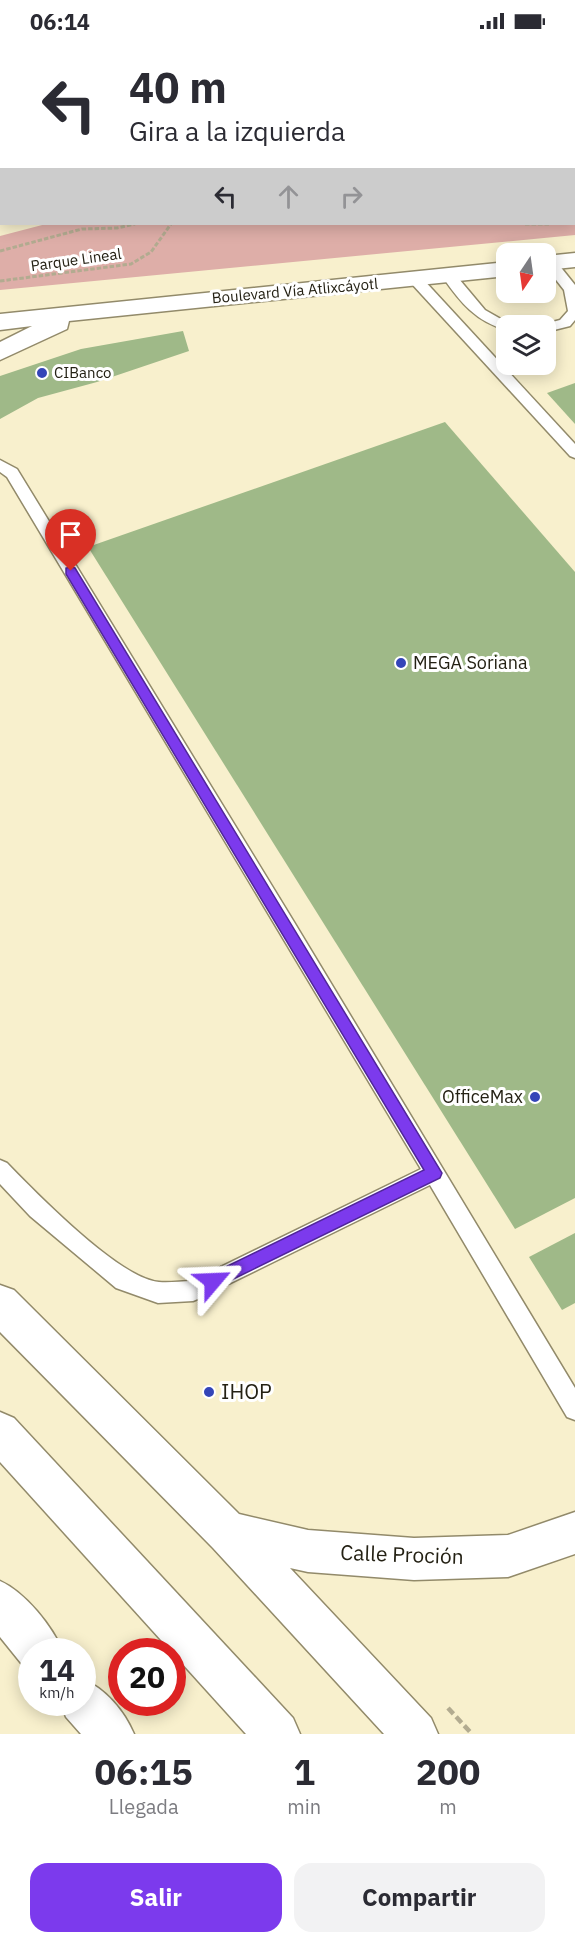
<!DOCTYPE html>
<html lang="es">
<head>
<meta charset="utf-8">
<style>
  :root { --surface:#fff; --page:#f2f2f3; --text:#2b2b33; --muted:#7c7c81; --accent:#7c3aed }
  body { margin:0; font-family:"IBM Plex Sans",sans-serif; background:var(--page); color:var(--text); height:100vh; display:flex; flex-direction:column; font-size:22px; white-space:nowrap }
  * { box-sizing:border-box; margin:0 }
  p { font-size:20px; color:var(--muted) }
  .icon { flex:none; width:33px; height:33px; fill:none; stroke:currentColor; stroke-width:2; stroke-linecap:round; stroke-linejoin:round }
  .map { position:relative; height:1692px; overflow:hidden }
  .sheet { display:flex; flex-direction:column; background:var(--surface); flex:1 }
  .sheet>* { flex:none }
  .top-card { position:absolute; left:0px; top:0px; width:576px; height:183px; box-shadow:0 3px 15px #0003; background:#fff; color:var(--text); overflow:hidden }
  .needle { width:39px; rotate:193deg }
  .tools { position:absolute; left:496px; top:201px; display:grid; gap:12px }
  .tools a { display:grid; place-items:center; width:60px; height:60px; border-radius:12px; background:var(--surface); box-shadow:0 3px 15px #0003; font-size:30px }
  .speed { position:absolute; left:18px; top:1596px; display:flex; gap:12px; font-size:30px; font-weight:700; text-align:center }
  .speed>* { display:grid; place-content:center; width:78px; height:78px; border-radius:50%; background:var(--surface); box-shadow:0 3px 15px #0003; line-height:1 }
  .speed small { font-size:15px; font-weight:400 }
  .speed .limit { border:9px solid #d22; background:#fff; color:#111 }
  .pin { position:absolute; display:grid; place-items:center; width:51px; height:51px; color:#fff; margin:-62px -26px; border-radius:50% 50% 50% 0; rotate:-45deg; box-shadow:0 0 6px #0007 }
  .pin .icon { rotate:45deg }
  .me { position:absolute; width:66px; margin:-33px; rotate:64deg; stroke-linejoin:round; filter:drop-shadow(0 0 4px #0008) }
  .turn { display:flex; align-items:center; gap:21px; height:126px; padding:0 30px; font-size:27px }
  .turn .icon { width:78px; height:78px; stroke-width:2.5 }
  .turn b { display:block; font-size:42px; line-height:51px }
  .lanes { display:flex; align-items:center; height:57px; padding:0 30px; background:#0003; justify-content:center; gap:30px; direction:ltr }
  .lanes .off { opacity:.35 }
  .eta { display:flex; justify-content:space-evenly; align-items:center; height:102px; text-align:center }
  .eta b { font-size:36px; font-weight:800; line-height:42px }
  .action { display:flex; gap:12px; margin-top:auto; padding:12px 30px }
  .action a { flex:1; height:69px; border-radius:18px; background:var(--accent); color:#fff; font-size:24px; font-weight:800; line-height:69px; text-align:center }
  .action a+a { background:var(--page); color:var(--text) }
  .status { display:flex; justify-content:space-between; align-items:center; height:42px; padding:0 30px; background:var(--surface); direction:ltr }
  .status svg { height:16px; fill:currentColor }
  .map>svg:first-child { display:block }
  .green { fill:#deaea8 }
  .building { fill:#9fb988 }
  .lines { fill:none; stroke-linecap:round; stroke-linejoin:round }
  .service-casing { stroke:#928a6a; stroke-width:3 }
  .secondary-casing { stroke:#928a6a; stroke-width:3 }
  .path-far1 { stroke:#b2ab90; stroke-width:3; stroke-dasharray:4.5 2; stroke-linecap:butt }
  .path { stroke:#b2ab90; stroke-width:4.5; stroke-dasharray:8 4; stroke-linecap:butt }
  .service { fill:#fff; fill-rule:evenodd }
  .secondary { fill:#fff; fill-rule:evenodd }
  .route { fill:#7c3aed; stroke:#51269a; stroke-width:1.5 }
  .poi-dot { fill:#3445b8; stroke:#fff; stroke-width:2 }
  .labels { text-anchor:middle; stroke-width:6; stroke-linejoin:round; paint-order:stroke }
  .far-street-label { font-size:15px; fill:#242114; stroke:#fff }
  .far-poi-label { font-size:15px; fill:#242114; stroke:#fff; text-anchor:start }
  .poi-label { font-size:18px; fill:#242114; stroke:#fff; text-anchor:start }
  .near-poi-label { font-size:21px; fill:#242114; stroke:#fff; text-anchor:start }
  .near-street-label { font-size:21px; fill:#242114; stroke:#fff }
</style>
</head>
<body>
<div class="status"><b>06:14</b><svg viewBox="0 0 49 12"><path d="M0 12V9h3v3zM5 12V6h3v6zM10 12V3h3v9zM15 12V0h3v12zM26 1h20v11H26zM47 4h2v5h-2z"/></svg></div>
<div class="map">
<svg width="575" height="1692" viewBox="0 0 575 1692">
  <rect width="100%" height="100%" fill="#f8f0cd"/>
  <!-- green -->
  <polygon class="green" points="575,47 575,193 0,248 0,194 46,182 574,182"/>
  <!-- building -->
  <g class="building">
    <polygon points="183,289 189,309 97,340 38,356 0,377 0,334 81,307"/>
    <polygon points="575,341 575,382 547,351"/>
    <polygon points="445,380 575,530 575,1156 515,1187 88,505"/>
    <polygon points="575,1191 575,1261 562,1268 529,1215"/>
  </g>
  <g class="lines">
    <!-- service casing -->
    <g class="service-casing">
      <g id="service">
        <polygon points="550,217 555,218 575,243 575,278 570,284 546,290 546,284 541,283 560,278 568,269 564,248 546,225 546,218"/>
        <path d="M449 230 454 231 485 268 513 284H507V288C476 280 460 260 442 234Z"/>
        <polygon points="416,234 421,235 575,402 575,416 570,414 411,241 409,238 411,235"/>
        <path d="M0 418 17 427 294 880 575 1346V1378L567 1375 430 1143 200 1256 193 1259 158 1261 116 1246 30 1174 0 1142V1118L7 1121C36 1151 120 1237 159 1240 170 1241 181 1239 192 1239L421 1127 7 435 0 430Z"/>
      </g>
    </g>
    <!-- secondary casing -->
    <g class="secondary-casing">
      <g id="secondary">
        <rect x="574" y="23" width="1" height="12"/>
        <polygon points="2,140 2,154 0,155 0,141"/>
        <polygon points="2,166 2,181 0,181 0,167"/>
        <polygon points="575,211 575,225 546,228 546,214"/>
        <polygon points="507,220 507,234 69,279 67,287 0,318 0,300 32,284 0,288 0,272"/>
        <polygon points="0,1243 14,1248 239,1472 308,1488 414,1496 508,1493 575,1470 575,1512 508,1535 414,1538 308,1530 290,1526 431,1676 438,1692 384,1692 213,1506 0,1290"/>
        <polygon points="0,1370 14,1376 293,1676 300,1692 246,1692 0,1420"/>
        <path d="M0 1539C25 1550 53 1585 63 1610H32V1628L25 1626 0 1595Z"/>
        <path d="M82 1637C106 1647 124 1669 134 1692H81L66 1675 60 1660H82Z"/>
      </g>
    </g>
    <!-- path-far1 -->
    <g class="path-far1">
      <polyline points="525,182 550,182"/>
      <polyline points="0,209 82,187 117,186 135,182"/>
      <polyline points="0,239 131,222 151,210 171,182"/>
    </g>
    <!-- path -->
    <polyline class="path" points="448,1666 472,1692"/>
    <!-- service -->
    <use href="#service" class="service"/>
    <!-- secondary -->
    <use href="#secondary" class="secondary"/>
  </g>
  <!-- route -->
  <polygon class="route" points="71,525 75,526 442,1131 440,1136 213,1247 207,1245 205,1239 207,1234 424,1128 66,532 66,526"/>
  <!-- markers -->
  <g class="poi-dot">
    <circle cx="42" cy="331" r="6"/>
    <circle cx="401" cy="621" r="6"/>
    <circle cx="535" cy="1055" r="6"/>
    <circle cx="209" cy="1350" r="6"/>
  </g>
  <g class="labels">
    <!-- far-street labels -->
    <g class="far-street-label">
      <text transform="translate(76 218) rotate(-8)" y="5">Parque Lineal</text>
      <text transform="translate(295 249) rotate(-5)" y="5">Boulevard Vía Atlixcáyotl</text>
    </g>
    <!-- far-poi labels -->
    <g class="far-poi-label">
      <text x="54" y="336">CIBanco</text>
    </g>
    <!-- poi labels -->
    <g class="poi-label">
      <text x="413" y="627">MEGA Soriana</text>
      <text x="523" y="1061" text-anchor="end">OfficeMax</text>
    </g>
    <!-- near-poi labels -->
    <g class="near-poi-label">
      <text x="221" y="1357">IHOP</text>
    </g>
    <!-- near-street labels -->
    <g class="near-street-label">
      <text transform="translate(402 1513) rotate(2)" y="7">Calle Proción</text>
    </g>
  </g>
</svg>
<div class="tools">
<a><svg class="needle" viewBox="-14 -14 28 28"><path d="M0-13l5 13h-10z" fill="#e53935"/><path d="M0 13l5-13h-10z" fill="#7c7c81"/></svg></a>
<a><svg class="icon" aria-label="layers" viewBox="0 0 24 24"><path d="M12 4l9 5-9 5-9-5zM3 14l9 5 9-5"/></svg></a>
</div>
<div class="speed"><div>14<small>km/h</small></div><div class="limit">20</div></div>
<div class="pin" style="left:71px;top:529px;background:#d93025"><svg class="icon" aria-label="arrive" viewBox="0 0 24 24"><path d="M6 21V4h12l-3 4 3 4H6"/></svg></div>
<svg class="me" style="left:213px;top:1239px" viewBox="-20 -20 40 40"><path d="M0-17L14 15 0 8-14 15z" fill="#7c3aed" stroke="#fff" stroke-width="4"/></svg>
<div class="top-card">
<div class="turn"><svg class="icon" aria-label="left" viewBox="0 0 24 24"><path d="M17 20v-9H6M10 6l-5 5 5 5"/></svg><div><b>40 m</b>Gira a la izquierda</div></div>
<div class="lanes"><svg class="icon" aria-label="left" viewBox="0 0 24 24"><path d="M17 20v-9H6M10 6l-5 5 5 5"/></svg><svg class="icon off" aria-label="ahead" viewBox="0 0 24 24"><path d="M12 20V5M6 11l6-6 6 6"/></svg><svg class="icon off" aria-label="right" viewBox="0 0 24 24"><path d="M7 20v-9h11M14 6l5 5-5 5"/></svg></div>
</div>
</div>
<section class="sheet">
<div class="eta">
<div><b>06:15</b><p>Llegada</p></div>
<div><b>1</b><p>min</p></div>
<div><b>200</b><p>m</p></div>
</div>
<div class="action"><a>Salir</a><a>Compartir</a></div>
</section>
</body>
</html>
